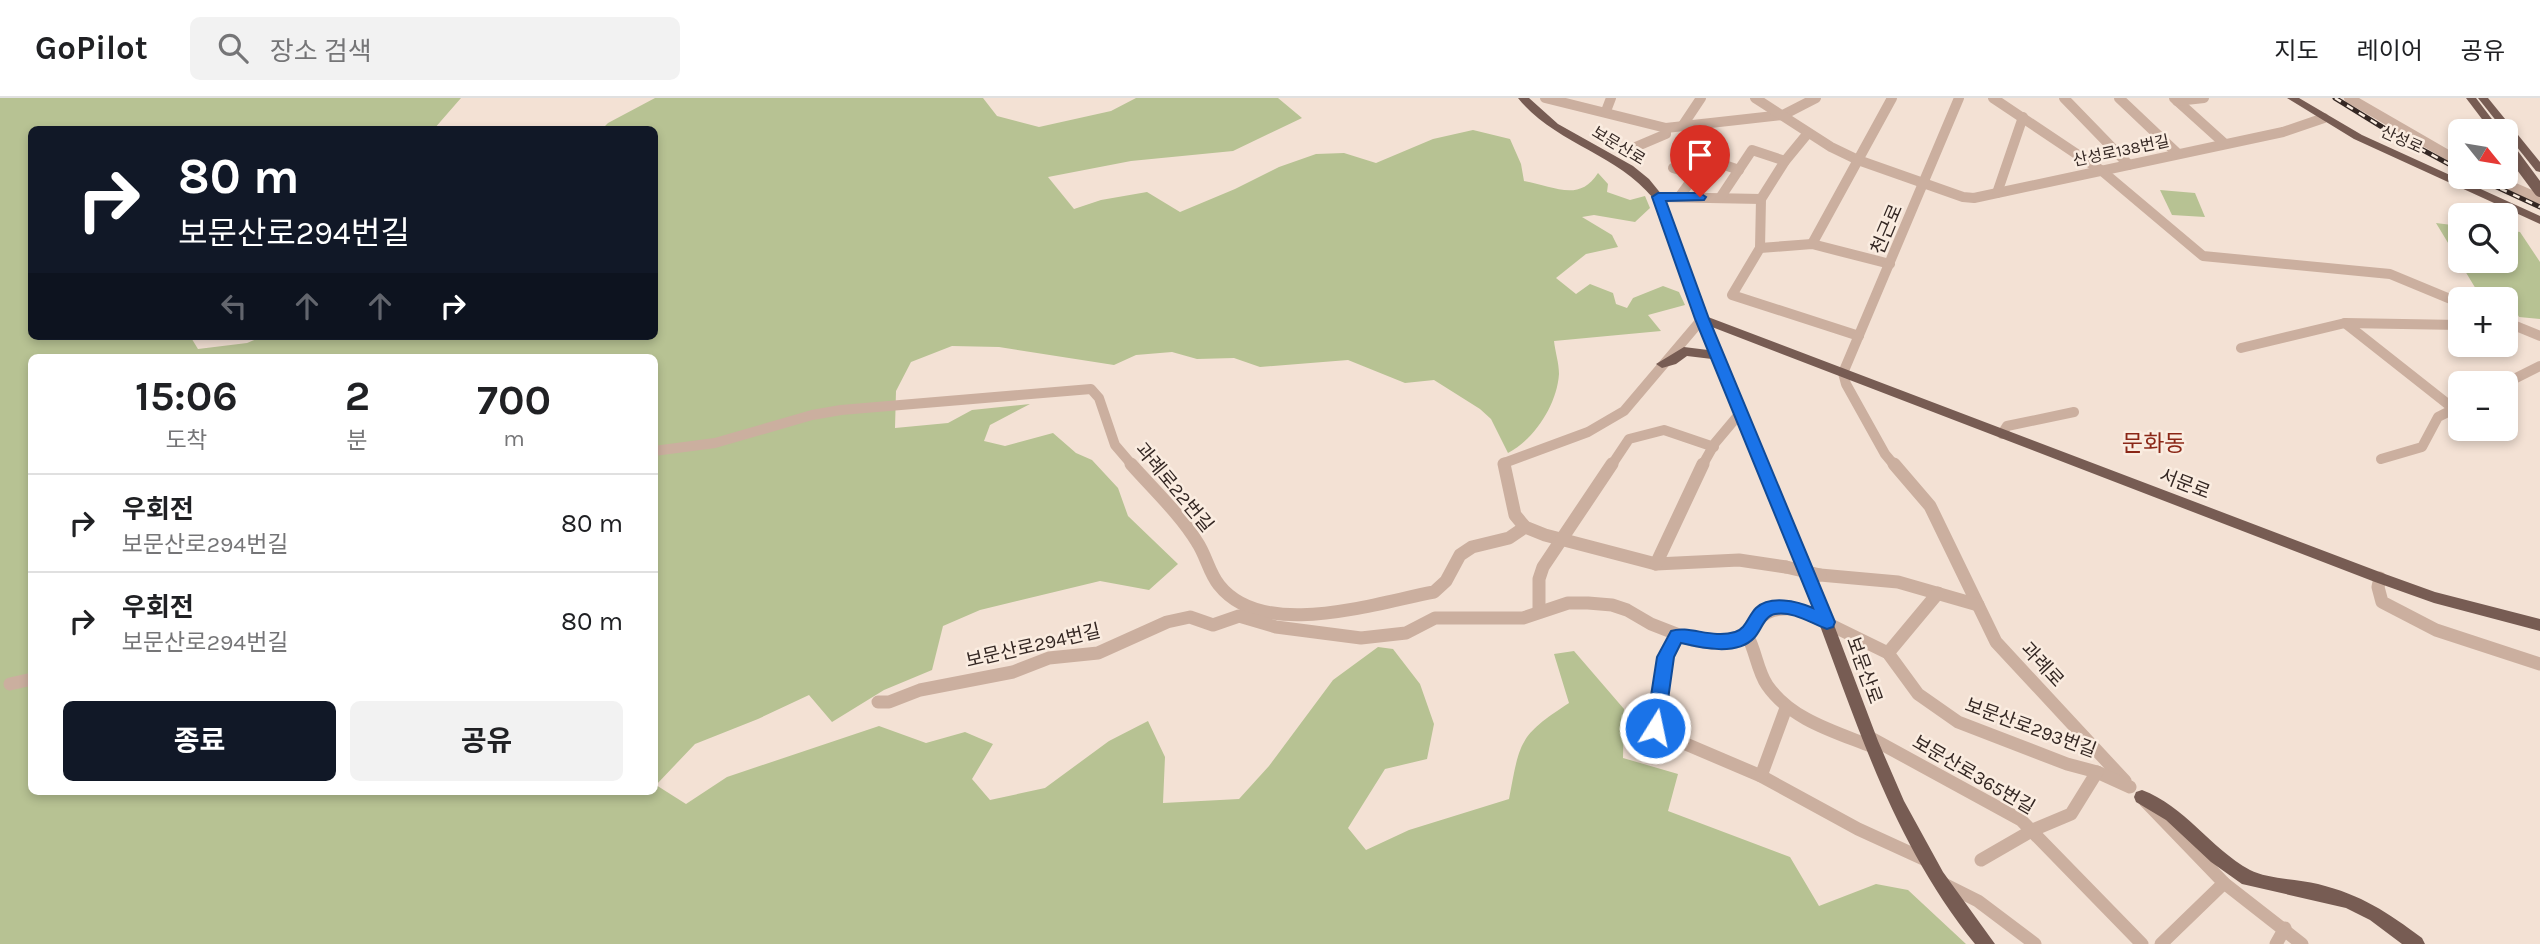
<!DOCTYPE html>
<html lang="ko">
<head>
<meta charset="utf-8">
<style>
  :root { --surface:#fff; --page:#f2f2f2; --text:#202124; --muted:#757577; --line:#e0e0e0; --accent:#111827 }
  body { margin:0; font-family:Karla,"Noto Sans KR",sans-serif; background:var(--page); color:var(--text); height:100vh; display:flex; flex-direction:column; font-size:26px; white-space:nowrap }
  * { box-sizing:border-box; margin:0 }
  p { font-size:23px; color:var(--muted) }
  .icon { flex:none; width:38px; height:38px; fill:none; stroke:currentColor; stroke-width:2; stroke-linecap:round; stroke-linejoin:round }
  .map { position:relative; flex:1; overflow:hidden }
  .drawer { position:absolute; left:28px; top:256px; width:630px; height:441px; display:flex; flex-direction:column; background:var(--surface); border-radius:10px; box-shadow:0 4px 10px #0003 }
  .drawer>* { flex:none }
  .hud { position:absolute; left:28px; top:28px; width:630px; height:214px; border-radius:10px; box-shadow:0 4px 10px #0003; background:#111827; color:#fff; overflow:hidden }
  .needle { width:46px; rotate:120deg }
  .controls { position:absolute; left:2448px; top:21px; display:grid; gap:14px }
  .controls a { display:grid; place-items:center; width:70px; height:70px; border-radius:10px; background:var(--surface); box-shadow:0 4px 10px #0003; font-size:35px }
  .pin { position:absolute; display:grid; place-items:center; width:60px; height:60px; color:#fff; margin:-72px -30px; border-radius:50% 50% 50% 0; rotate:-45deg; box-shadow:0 0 7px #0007 }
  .pin .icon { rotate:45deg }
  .me { position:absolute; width:77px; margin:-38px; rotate:10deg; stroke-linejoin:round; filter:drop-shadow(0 0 5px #0008) }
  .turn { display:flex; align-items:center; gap:24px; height:147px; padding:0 35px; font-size:32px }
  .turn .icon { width:91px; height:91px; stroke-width:2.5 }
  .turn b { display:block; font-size:49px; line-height:60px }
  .lanes { display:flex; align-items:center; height:66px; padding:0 35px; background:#0003; justify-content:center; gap:35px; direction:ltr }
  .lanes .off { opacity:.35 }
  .eta { display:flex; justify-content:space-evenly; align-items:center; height:119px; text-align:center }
  .eta b { font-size:42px; font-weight:700; line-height:49px }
  .primary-button { display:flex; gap:14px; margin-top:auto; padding:14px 35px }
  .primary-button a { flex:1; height:80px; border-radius:10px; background:var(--accent); color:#fff; font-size:28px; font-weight:700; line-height:80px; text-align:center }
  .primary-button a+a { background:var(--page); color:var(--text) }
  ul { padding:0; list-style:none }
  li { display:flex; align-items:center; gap:21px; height:98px; padding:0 35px; border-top:2px solid var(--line) }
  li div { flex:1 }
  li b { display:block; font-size:26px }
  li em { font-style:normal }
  header { display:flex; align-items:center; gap:42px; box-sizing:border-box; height:98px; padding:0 35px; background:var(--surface); border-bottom:2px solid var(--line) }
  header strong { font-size:33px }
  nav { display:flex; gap:38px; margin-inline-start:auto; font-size:24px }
  .search { width:490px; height:63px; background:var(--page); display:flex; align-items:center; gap:18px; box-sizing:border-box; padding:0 24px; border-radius:10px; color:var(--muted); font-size:26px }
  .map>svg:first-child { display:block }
  .green { fill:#b7c293; fill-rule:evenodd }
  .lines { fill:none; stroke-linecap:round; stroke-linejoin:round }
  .minor-far1 { stroke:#cbaf9f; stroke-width:10 }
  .minor { stroke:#cbaf9f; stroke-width:13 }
  .major { fill:#775c53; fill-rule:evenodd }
  .rail-casing { stroke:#342723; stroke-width:5 }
  .rail { stroke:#faece0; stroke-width:2.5; stroke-dasharray:7; stroke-linecap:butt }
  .minor-bridge { stroke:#cbaf9f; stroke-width:13 }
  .major-bridge { stroke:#775c53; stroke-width:12 }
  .route { fill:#1a73e8; stroke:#114b97; stroke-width:2 }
  .labels { text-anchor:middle; stroke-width:5; stroke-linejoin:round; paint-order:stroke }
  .far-street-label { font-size:16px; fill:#342723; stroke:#faece0 }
  .street-label { font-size:19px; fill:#342723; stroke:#faece0 }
  .quarter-label { font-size:23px; fill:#8a2616; stroke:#faece0 }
</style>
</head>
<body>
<header>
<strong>GoPilot</strong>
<div class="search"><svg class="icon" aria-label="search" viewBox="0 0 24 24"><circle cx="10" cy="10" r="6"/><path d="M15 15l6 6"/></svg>장소 검색</div>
<nav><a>지도</a><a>레이어</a><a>공유</a></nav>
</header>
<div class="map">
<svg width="2540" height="846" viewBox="0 0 2540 846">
  <rect width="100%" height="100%" fill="#f3e1d4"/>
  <!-- green -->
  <g class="green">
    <path d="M0 0H461L434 31 32 32V238H190L198 251 247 245 264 238H654V32L602 31 608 25 655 0H983L997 18 1039 29 1111 13 1136 0H1278L1302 20 1233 53 1131 63 1048 79 1074 111 1101 102 1147 94 1180 114 1235 91 1279 69 1316 56 1344 55 1376 65 1433 41 1473 32 1510 41 1521 66 1524 83C1554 88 1579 105 1598 75L1608 86 1607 94 1630 102 1645 98 1650 110 1635 124 1594 117 1582 119 1612 137 1618 149 1586 156 1556 180 1576 196 1590 186 1613 195 1616 206 1627 210 1633 200 1663 188 1679 194 1685 207 1648 217 1661 233 1554 243C1555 253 1559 265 1559 276 1557 306 1535 341 1508 355L1491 321 1480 311 1434 282 1405 285 1348 262 1260 269 1234 260 1197 261 1172 254 1136 257 1114 267 999 249 952 248 911 264 896 293 895 330 948 325 972 312 1030 306 990 327 984 343 1005 348 1053 335 1076 355 1092 362 1118 390 1128 418 1178 466 1149 492 1100 483 980 512 943 528 932 572 884 592 832 624 809 597 758 621 695 646 656 687 686 706 727 679 879 628 926 645 965 634 993 646 972 681 990 702 1045 690 1109 643 1148 623 1165 659 1163 705 1239 701 1269 668 1333 582 1378 549 1393 551 1420 586 1434 626 1427 661 1385 671 1348 730 1366 752 1409 732 1509 701C1520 644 1518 638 1569 605L1554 556 1574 553 1624 611 1623 660 1678 676 1668 713 1790 759 1819 808 1876 786 1908 792 1966 846H0ZM32 259H654V693H32Z"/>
    <polygon points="2160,92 2195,95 2205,119 2172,117"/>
    <polygon points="2436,125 2460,128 2460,163 2506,163 2506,132 2520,134 2540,164 2540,221 2519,219 2512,206 2506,205 2506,201 2482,201"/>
  </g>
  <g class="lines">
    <!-- minor-far1 -->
    <g class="minor-far1">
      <polyline points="1545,0 1666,30 1783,17 1816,0"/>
      <polyline points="1755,0 1831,49 1858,62 1963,99 1974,100 2283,34 2324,20"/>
      <polyline points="1993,0 2102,73 2203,158 2390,176 2460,205"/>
      <polyline points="2064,0 2129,67"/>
      <polyline points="2119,0 2178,56"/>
      <polyline points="2174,0 2225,46"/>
      <polyline points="2349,0 2460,64"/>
      <polyline points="2177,3 2204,0"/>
      <polyline points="1606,13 1611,0"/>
      <polyline points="1683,27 1701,0"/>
      <polyline points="1808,35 1785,63 1761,101 1760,150 1732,197 1859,238"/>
      <polyline points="1626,53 1666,36 1666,30"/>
      <polyline points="1673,70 1696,77"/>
      <polyline points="2490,79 2540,101"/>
      <polyline points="1997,95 2023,19"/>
      <polyline points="1680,98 1707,61 1739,72"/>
      <polyline points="1658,99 1761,101"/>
      <polyline points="1720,100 1752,52 1785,63"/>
      <polyline points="1812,146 1892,0"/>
      <polyline points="1760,150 1812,146 1890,166"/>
      <polyline points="2506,224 2540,238"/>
      <polyline points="2345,225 2454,311"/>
      <polyline points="2241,250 2345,225 2460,227"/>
      <polyline points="2506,285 2540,268"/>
      <polyline points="2002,336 2007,328 2074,314"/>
      <polyline points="654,353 715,345 812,317 841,312 1091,291 1099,300 1115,347 1133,368"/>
      <polyline points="2381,361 2422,349 2438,319 2460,308"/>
      <polyline points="1505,368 1504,365 1588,334 1624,313 1702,221"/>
      <polyline points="1611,368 1629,341 1664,332 1714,349"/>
      <polyline points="1702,368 1715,345 1741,314"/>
      <polyline points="1895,368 1885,356 1846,286 1843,275 1959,0"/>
    </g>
    <!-- minor -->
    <g class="minor">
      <path d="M1131 366C1153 391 1180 416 1197 444 1206 457 1209 475 1219 487 1263 543 1375 505 1434 494L1446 483 1460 457 1472 449 1509 440 1525 429"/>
      <polyline points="1504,366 1515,417 1525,429 1545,437 1656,466 1739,462 1786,469"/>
      <polyline points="1894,366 1930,408 1996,544 2125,683"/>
      <polyline points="1656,466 1703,366"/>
      <polyline points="1820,477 1898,484 1978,507"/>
      <polyline points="2380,480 2378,489 2382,504 2436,532 2540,566"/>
      <polyline points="1539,514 1539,481 1543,469 1612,366"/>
      <path d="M1747 537C1756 553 1757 572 1767 587 1791 622 1836 634 1873 649"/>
      <polyline points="1677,538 1665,559 1655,623 1655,630 1660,635 1761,678 1858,731 1928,763"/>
      <polyline points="1888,555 1938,495"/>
      <polyline points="10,586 32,581"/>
      <path d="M878 604H889L920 592 1013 574 1049 560 1098 555 1167 524 1190 519 1213 527 1239 518 1276 529 1361 540 1406 535 1435 520H1523L1568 505H1588L1612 507 1627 512 1651 526 1692 542 1712 545 1747 537C1760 514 1772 509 1798 511L1888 555 1918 596 1958 624 2067 666 2097 674 2130 689"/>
      <polyline points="1869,639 2021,722 2142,846"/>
      <polyline points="1761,678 1786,610"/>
      <polyline points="2145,703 2224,785 2302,846"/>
      <polyline points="1981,762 2033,732 2071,716 2097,674"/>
      <polyline points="1942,785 1978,803 2035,846"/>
      <polyline points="2161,846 2224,785"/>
      <polyline points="2276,846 2285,830"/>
    </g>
    <!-- major -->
    <g class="major">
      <path d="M1518 0H1529L1558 26 1633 68 1649 81 1662 97 1708 219 2385 476 2435 494 2540 521V533L2434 505 2375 484 1712 229 1817 482 1878 643 1904 703 1943 774 1995 846H1975C1893 744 1860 633 1814 512 1783 428 1746 345 1712 261L1687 258 1676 266 1662 270 1656 266 1684 249 1708 252 1653 100C1616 55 1554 45 1518 0Z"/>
      <polygon points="2287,0 2299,0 2362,37 2540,118 2540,126 2354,41"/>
      <polygon points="2466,0 2476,0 2501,33 2491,33"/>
      <polygon points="2478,0 2488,0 2540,64 2540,74 2536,73"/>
      <path d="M2142 692C2185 708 2210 750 2250 772 2267 781 2298 781 2318 786 2362 797 2387 814 2422 840L2425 846H2402L2370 822 2346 810 2242 786 2211 764 2166 722 2136 704 2134 699 2136 694Z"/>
    </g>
    <!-- rail casing -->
    <g class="rail-casing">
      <g id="rail">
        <polyline points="2335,0 2395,37 2460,72"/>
        <polyline points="2475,79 2540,109"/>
      </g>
    </g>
    <!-- rail -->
    <use href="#rail" class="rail"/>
    <!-- minor-bridge -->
    <polyline class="minor-bridge" points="1786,469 1820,477"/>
    <!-- major-bridge -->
    <polyline class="major-bridge" points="2506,47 2540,93"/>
  </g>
  <!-- route -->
  <path class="route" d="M1700 95 1706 99 1704 102 1666 103 1709 221 1835 524 1833 529 1827 531C1810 525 1794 513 1775 516 1764 518 1761 533 1754 540 1737 558 1702 550 1681 545L1674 559 1664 630 1662 635 1655 637 1649 635 1646 630 1657 559 1671 533C1689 527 1712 541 1735 534 1746 531 1748 518 1756 510 1770 497 1797 503 1813 510L1695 221 1652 99 1658 95Z"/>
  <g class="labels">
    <!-- far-street labels -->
    <g class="far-street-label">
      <text transform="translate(2402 41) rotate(24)" y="6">산성로</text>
      <text transform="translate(1619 47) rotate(31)" y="6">보문산로</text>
      <text transform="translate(2121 52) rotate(-12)" y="6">산성로138번길</text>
    </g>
    <!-- street labels -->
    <g class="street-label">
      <text transform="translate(1886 131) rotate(-67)" y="7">천근로</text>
      <text transform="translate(2185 385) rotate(21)" y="7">서문로</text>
      <text transform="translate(1175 389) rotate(50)" y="7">과례로22번길</text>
      <text transform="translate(1033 547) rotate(-13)" y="7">보문산로294번길</text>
      <text transform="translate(2043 566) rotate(47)" y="7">과례로</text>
      <text transform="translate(1865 572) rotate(70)" y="7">보문산로</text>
      <text transform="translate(2031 629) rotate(20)" y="7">보문산로293번길</text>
      <text transform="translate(1974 676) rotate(30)" y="7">보문산로365번길</text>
    </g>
    <!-- quarter labels -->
    <g class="quarter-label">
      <text x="2154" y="353">문화동</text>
    </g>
  </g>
</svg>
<div class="controls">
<a><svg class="needle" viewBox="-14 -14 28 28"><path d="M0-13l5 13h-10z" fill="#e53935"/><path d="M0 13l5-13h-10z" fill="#757577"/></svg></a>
<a><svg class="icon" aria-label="search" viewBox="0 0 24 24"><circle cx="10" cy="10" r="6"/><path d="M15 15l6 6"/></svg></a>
<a>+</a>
<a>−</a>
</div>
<div class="pin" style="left:1700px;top:99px;background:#d93025"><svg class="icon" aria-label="arrive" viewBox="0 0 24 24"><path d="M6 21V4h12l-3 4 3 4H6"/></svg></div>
<svg class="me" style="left:1655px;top:630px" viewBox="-20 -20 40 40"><circle r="17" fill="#1a73e8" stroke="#fff" stroke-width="3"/><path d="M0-11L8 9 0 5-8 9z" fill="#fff"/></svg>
<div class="hud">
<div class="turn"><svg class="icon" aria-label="right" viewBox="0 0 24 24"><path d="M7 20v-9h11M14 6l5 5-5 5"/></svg><div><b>80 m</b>보문산로294번길</div></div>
<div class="lanes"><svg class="icon off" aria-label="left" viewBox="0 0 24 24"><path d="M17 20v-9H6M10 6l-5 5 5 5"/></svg><svg class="icon off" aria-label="ahead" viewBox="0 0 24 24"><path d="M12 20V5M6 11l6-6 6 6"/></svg><svg class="icon off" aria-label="ahead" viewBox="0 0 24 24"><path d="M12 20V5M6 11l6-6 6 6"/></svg><svg class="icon" aria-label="right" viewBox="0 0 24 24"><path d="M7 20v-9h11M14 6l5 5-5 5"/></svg></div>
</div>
<section class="drawer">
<div class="eta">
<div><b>15:06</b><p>도착</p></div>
<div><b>2</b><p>분</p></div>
<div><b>700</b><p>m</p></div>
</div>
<ul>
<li><svg class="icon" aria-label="right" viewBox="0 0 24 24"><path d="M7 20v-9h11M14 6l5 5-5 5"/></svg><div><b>우회전</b><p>보문산로294번길</p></div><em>80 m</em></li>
<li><svg class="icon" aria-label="right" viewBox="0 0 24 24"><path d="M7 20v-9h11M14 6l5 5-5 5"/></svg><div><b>우회전</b><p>보문산로294번길</p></div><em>80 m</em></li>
</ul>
<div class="primary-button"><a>종료</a><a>공유</a></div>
</section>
</div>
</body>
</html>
